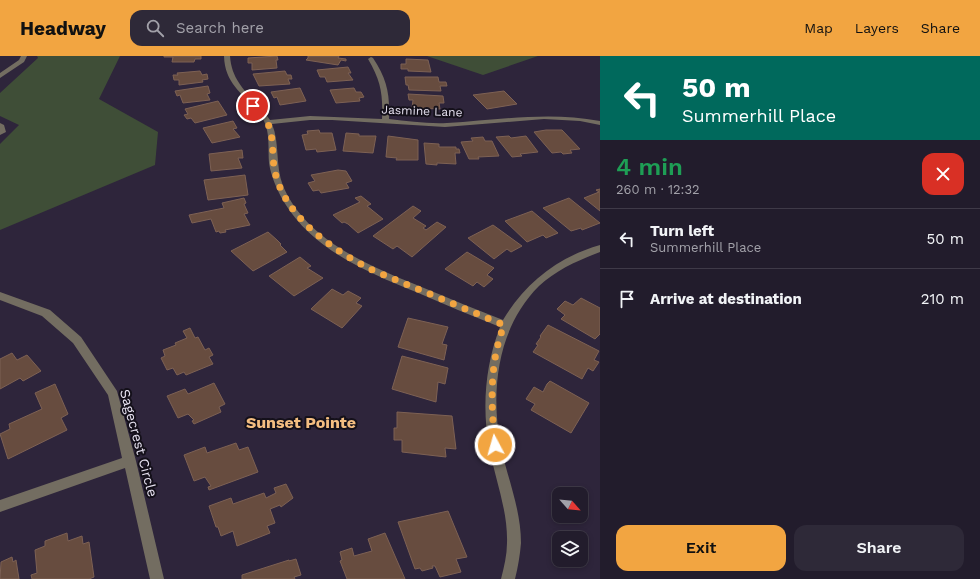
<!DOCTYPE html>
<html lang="en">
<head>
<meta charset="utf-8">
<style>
  :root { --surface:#221c2c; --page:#2e2938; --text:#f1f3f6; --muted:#a2a1a9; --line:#3f3a48; --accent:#f2a541 }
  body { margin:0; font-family:"Work Sans",sans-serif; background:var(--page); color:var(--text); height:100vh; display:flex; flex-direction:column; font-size:15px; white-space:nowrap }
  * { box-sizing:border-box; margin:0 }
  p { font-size:13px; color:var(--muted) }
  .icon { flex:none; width:22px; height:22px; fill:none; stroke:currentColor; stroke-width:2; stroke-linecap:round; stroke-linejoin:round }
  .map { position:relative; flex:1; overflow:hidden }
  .side { display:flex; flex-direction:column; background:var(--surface); width:380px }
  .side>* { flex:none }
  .banner { background:#00695c; color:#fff; overflow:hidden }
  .needle { width:26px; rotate:117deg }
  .tools { position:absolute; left:552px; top:431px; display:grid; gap:8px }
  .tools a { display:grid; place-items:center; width:36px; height:36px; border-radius:8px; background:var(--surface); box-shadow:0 2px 6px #0003,0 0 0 1px var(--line); font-size:20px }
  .pin { position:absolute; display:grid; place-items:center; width:34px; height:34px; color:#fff; margin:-17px; border:2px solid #fff; border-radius:50%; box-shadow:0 1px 4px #0007 }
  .me { position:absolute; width:44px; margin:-22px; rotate:354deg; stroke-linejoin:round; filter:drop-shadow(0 0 3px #0008) }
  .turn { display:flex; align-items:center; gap:14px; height:84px; padding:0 16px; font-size:18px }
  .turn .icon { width:52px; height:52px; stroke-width:2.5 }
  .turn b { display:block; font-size:28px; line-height:34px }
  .round { display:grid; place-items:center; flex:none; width:42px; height:42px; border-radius:12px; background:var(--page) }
  .summary { display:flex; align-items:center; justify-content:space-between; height:68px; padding:0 16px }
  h1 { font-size:24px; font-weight:600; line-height:30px; color:#1e9e55 }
  .button { display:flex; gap:8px; margin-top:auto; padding:8px 16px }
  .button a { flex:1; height:46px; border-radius:12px; background:var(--accent); color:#111; font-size:16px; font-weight:600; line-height:46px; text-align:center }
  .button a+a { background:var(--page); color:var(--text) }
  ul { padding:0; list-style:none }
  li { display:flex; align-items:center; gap:12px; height:60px; padding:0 16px; border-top:1px solid var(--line) }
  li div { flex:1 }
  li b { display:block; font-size:15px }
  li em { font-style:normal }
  header { display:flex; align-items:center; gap:24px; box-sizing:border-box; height:56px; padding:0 20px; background:var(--accent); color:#111 }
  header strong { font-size:19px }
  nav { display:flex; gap:22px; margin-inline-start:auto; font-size:14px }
  .search { width:280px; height:36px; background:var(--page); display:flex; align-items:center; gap:10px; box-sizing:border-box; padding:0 14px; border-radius:12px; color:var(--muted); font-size:15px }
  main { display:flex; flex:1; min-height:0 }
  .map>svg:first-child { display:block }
  .green { fill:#3f4e37 }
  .building { fill:#674c3f; stroke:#7d6154 }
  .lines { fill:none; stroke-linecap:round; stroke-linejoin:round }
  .minor { fill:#736d61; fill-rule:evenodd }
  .route { stroke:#f2a541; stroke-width:7; stroke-dasharray:0 12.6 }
  .labels { text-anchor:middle; stroke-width:4; stroke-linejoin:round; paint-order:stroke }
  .far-street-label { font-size:12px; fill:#e7e2f1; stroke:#14101a }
  .street-label { font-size:14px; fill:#e7e2f1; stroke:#14101a }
  .quarter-label { font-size:16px; font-weight:bold; fill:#f4be81; stroke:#14101a }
</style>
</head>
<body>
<header>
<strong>Headway</strong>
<div class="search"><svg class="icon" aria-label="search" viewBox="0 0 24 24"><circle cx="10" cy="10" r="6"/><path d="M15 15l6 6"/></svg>Search here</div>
<nav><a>Map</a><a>Layers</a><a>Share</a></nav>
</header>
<main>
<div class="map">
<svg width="600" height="523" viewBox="0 0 600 523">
  <rect width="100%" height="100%" fill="#2e253b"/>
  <!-- green -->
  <g class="green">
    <polygon points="37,0 120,0 99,43 158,76 155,109 0,174 0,88 19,69 0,60 0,37 38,2"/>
    <polygon points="427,0 538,0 483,19"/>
  </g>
  <!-- building -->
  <g class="building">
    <polygon points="164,0 201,0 201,3 195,3 194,6 172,6 173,1 164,1"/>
    <polygon points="277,0 278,4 276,4 277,12 252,14 252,7 248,7 248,2"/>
    <polygon points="339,0 338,2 346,3 346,5 341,4 338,9 306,4 308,2 308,0"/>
    <polygon points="406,3 428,4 431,16 408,15 408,13 401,13 401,8 406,8"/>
    <polygon points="348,11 351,17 348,17 353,24 327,26 325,21 320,21 317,14"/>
    <polygon points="200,15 202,19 207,18 208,23 202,24 203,26 179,29 179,24 174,24 173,19 178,19 177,17"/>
    <polygon points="285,15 287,19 291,19 292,23 288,23 290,28 259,30 253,18"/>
    <polygon points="405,21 438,21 439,26 446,26 447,30 440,30 441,35 409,34 408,29 406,29"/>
    <polygon points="208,30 210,37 207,38 210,44 183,47 180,39 177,40 175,35"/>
    <polygon points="300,32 306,45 280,49 277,41 274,42 271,36"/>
    <polygon points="354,32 356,36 361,36 364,41 359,42 360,45 336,47 330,34"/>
    <polygon points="504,35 517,48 487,53 473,39"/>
    <polygon points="408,38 443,40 444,47 439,47 440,53 412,52 413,44 409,44"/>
    <polygon points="218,45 227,59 195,67 191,62 187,63 184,59 188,58 185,53"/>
    <polygon points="233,65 237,72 233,73 240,81 212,87 203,72"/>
    <polygon points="319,74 320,77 332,77 336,94 317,96 316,93 306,94 302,79 308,78 307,75"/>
    <polygon points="546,74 562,74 580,93 570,94 572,97 563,98 561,96 552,97 534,76"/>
    <polygon points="346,77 359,78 359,80 376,80 373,97 343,95"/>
    <polygon points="388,80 418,84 418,104 396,104 397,102 386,101"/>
    <polygon points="509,80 511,82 526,80 538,96 520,98 522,100 512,101 496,81"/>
    <polygon points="483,81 485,85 492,85 499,100 478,101 479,103 469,103 461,86 473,85 471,82"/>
    <polygon points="424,87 439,88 439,91 456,91 456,93 459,93 460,97 455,97 456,108 437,107 437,109 426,108"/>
    <polygon points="242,94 243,102 238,102 242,112 211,115 209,98"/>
    <polygon points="338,114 346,115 352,125 346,127 349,132 321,137 319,134 313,135 308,127 315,125 311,119"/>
    <polygon points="245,119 248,139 208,144 204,124"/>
    <polygon points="600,133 600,155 584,142 599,136 596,134"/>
    <polygon points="361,140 371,148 367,150 383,163 358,177 348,168 344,166 342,167 333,159 360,146 355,142"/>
    <polygon points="244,142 246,147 244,148 248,157 244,158 250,169 225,174 226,176 220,177 219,175 216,176 211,163 192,167 189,159 224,152 222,147"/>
    <polygon points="569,142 600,167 582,174 581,172 571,175 543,152"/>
    <polygon points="413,150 421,155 413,162 426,170 423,172 426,174 437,166 446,171 412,201 397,190 393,193 373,180"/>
    <polygon points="532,155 558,177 546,182 543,179 527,186 505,165"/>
    <polygon points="493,169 522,190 511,196 507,193 494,203 468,182"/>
    <polygon points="268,176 277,184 281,188 280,189 287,196 253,215 231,195"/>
    <polygon points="467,196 494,212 487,219 493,223 484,231 477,226 473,230 445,213"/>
    <polygon points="300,201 311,210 307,212 323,222 294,240 269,220"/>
    <polygon points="332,233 343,239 348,235 361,242 356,247 362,250 342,272 311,253"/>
    <polygon points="581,242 600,252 600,278 595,283 561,263 565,259 557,253 565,245 573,249"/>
    <polygon points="408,262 448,271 442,288 447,289 444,304 398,291"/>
    <polygon points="548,269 599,295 594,304 599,306 593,315 588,312 582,323 533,296 538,289 536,288 541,281 540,280"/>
    <polygon points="190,272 195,282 198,281 205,294 209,292 213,299 209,301 213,308 186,319 184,316 177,319 173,312 167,314 161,302 165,300 163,294 176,289 175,287 187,282 183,275"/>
    <polygon points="12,297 17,304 27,299 41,315 23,325 20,322 0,333 0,303"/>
    <polygon points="402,300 448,312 445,328 438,326 436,346 392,333"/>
    <polygon points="550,325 589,347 571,377 531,354 535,348 526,343 534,331 543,336 547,328"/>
    <polygon points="214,327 225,348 219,351 221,356 194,368 192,365 194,364 188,358 178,362 167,340 185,333 188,338"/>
    <polygon points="55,328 68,358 61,362 67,374 8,403 0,378 10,373 9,368 42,353 35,337"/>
    <polygon points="397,356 452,360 456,393 445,392 446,401 402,396 402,384 394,384 394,372 397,372"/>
    <polygon points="236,387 239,394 248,391 258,416 209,434 208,431 211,430 205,421 194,425 184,399 205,391 207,397"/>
    <polygon points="286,428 293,442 281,451 280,449 270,453 275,467 267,470 270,477 237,490 233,475 221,480 218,471 216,471 209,450 231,442 233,448 264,437 266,442 276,437 274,432"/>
    <polygon points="448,455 467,501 456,503 461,516 440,521 435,510 432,510 433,512 422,515 420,512 415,513 398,466"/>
    <polygon points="67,477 68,485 82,480 83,488 89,486 94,521 89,523 32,523 31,519 37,517 35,494 45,490 45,485"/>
    <polygon points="385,477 405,523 347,523 340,505 342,504 340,496 352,492 354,500 372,495 368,483"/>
    <polygon points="12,501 13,506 16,504 19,523 0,523 1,506"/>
    <polygon points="296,503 301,519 294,521 295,523 242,523 242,519 289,504 289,505"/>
  </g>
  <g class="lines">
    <!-- minor -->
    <g class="minor">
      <polygon points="21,0 27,0 24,6 0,22 0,17 19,4"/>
      <path d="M224 0H230C232 30 254 41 270 64L310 60 382 63C383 38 381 25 368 3L371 1 373 2C387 23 390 38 389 63 408 65 428 68 447 67 499 64 548 55 600 65V69L580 65 544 63 445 71 332 64H310L272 68C280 87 275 109 283 130 307 186 372 211 424 232 451 243 477 254 503 264 525 227 558 201 600 189V196C579 204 556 214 539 230 497 272 490 335 501 392 508 423 521 454 521 487 520 499 518 511 515 523H501C504 511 507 499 507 487 508 454 495 423 489 391 482 351 485 310 500 271 472 260 444 248 416 236 367 216 313 194 284 146 277 134 271 120 269 107 268 93 270 77 264 65 250 40 225 33 224 0Z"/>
      <polygon points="0,67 4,69 6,76 0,79"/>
      <polygon points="0,236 50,254 81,281 117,335 136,405 164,523 150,523 125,412 0,456 0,444 122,402 108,339 73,287 42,260 0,244"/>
    </g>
  </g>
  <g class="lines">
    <!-- route -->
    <path class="route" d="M253 50C257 55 264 60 267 66 274 79 272 97 274 111 282 159 330 192 370 213L504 269C489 309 491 348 495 389"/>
  </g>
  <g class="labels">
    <!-- far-street labels -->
    <g class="far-street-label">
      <text transform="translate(422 55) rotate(2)" y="4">Jasmine Lane</text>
    </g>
    <!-- street labels -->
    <g class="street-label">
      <text transform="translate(139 387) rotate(75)" y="5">Sagecrest Circle</text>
    </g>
    <!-- quarter labels -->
    <g class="quarter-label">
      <text x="301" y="372">Sunset Pointe</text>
    </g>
  </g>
</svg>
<div class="tools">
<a><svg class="needle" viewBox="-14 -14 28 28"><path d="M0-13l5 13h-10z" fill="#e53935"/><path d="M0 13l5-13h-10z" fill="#a2a1a9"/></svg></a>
<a><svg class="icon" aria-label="layers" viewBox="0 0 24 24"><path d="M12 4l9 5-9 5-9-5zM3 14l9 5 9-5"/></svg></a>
</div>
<div class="pin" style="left:253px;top:50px;background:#d93025"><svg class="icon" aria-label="arrive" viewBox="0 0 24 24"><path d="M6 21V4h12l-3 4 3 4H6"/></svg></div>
<svg class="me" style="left:495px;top:389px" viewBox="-20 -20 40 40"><circle r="17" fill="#f2a541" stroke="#fff" stroke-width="3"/><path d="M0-11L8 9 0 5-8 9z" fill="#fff"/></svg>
</div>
<section class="side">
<div class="banner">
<div class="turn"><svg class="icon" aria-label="left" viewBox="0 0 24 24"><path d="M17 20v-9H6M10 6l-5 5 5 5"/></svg><div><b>50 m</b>Summerhill Place</div></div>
</div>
<div class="summary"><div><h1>4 min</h1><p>260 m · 12:32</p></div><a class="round" style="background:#d93025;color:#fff"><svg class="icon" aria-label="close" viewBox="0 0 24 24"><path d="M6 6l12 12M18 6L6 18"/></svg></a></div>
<ul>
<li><svg class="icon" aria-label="left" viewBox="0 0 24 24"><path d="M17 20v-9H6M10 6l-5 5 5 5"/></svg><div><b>Turn left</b><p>Summerhill Place</p></div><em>50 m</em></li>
<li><svg class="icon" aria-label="arrive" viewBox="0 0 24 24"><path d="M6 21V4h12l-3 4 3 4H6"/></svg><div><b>Arrive at destination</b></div><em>210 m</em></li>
</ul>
<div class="button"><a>Exit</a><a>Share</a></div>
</section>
</main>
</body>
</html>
